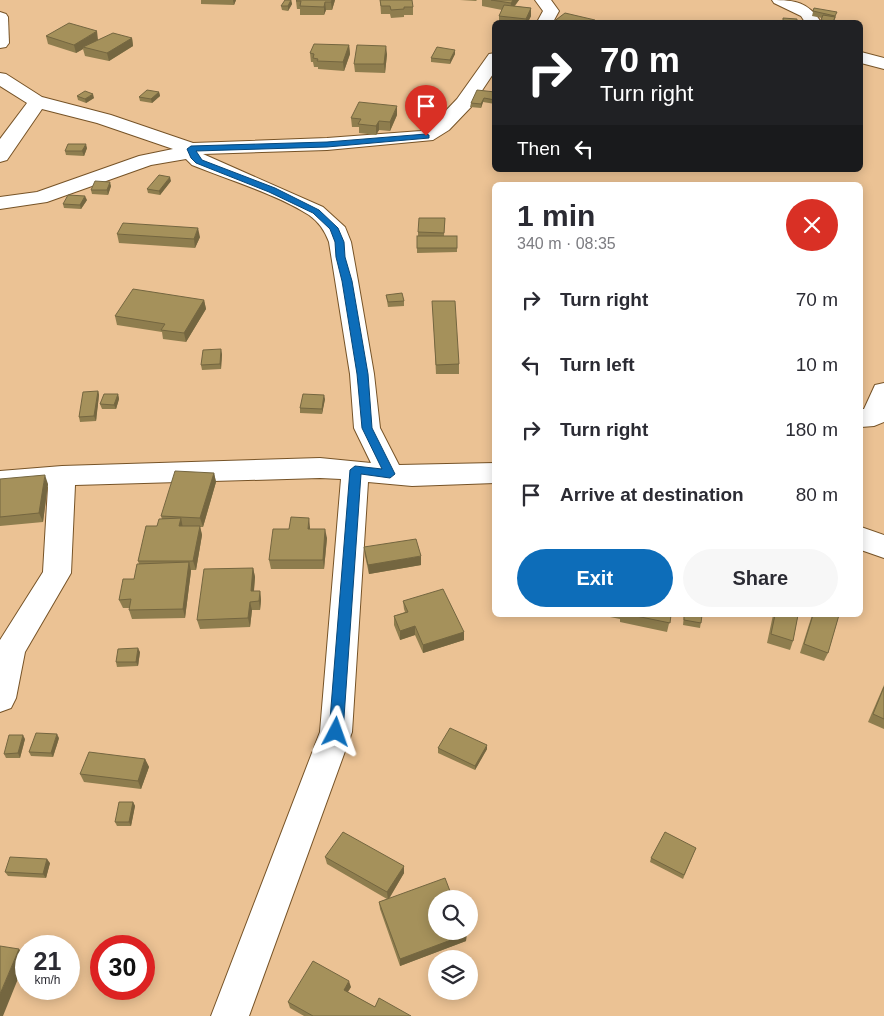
<!DOCTYPE html>
<html lang="en">
<head>
<meta charset="utf-8">
<style>
  :root { --surface:#fff; --page:#f7f7f7; --text:#2b2b33; --muted:#7c7c81; --accent:#0d6db9 }
  body { margin:0; font-family:Helvetica,sans-serif; background:var(--page); color:var(--text); height:100vh; display:flex; flex-direction:column; font-size:19px; white-space:nowrap }
  * { box-sizing:border-box; margin:0 }
  p { font-size:16px; color:var(--muted) }
  .icon { flex:none; width:28px; height:28px; fill:none; stroke:currentColor; stroke-width:2; stroke-linecap:round; stroke-linejoin:round }
  .map { position:relative; flex:1; overflow:hidden }
  .panel { position:absolute; left:492px; top:182px; width:371px; height:435px; display:flex; flex-direction:column; background:var(--surface); border-radius:8px; box-shadow:0 2px 12px #0003 }
  .panel>* { flex:none }
  .banner { position:absolute; left:492px; top:20px; width:371px; height:152px; border-radius:8px; box-shadow:0 2px 12px #0003; background:#202124; color:#fff; overflow:hidden }
  .tools { position:absolute; left:428px; top:890px; display:grid; gap:10px }
  .tools a { display:grid; place-items:center; width:50px; height:50px; border-radius:50%; background:var(--surface); box-shadow:0 2px 12px #0003; font-size:25px }
  .speed { position:absolute; left:15px; top:935px; display:flex; gap:10px; font-size:25px; font-weight:700; text-align:center }
  .speed>* { display:grid; place-content:center; width:65px; height:65px; border-radius:50%; background:var(--surface); box-shadow:0 2px 12px #0003; line-height:1 }
  .speed small { font-size:12px; font-weight:400 }
  .speed .limit { border:8px solid #d22; background:#fff; color:#111 }
  .pin { position:absolute; display:grid; place-items:center; width:42px; height:42px; color:#fff; margin:-51px -21px; border-radius:50% 50% 50% 0; rotate:-45deg; box-shadow:0 0 5px #0007 }
  .pin .icon { rotate:45deg }
  .me { position:absolute; width:55px; margin:-28px; rotate:4deg; stroke-linejoin:round; filter:drop-shadow(0 0 4px #0008) }
  .turn { display:flex; align-items:center; gap:18px; height:105px; padding:0 25px; font-size:22px }
  .turn .icon { width:65px; height:65px; stroke-width:2.5 }
  .turn b { display:block; font-size:35px; line-height:42px }
  .then { display:flex; align-items:center; height:48px; padding:0 25px; background:#0003; gap:10px; font-size:19px }
  .round { display:grid; place-items:center; flex:none; width:52px; height:52px; border-radius:26px; background:var(--page) }
  .head { display:flex; align-items:center; justify-content:space-between; height:85px; padding:0 25px }
  h1 { font-size:30px; font-weight:700; line-height:38px }
  .action { display:flex; gap:10px; margin-top:auto; padding:10px 25px }
  .action a { flex:1; height:58px; border-radius:30px; background:var(--accent); color:#fff; font-size:20px; font-weight:700; line-height:58px; text-align:center }
  .action a+a { background:var(--page); color:var(--text) }
  ul { padding:0; list-style:none }
  li { display:flex; align-items:center; gap:15px; height:65px; padding:0 25px }
  li div { flex:1 }
  li b { display:block; font-size:19px }
  li em { font-style:normal }
  .map>svg:first-child { display:block }
  .lines { fill:none; stroke-linecap:round; stroke-linejoin:round }
  .minor-casing { stroke:#765327; stroke-width:2 }
  .minor { fill:#fff; fill-rule:evenodd }
  .wall { fill:#8e7d4e }
  .shaded-wall { fill:#746640 }
  .building { fill:#a5915b; stroke:#746640 }
  .route { fill:#0d6db9; stroke:#084778 }
</style>
</head>
<body>
<div class="map">
<svg width="884" height="1016" viewBox="0 0 884 1016">
  <rect width="100%" height="100%" fill="#ebc294"/>
  <g class="lines">
    <!-- minor casing -->
    <g class="minor-casing">
      <g id="minor">
        <polygon points="535,0 551,0 559,11 553,22 537,22 543,11"/>
        <path d="M772 0C795 0 808 2 821 22H805L801 16 774 3Z"/>
        <polygon points="0,12 6,14 8,17 9,43 6,47 0,48"/>
        <polygon points="861,52 884,58 884,69 861,63"/>
        <path d="M495 53V71L471 107 449 130 433 140 327 150 203 154 323 207 345 227 351 242 358 281 374 374 380 428 399 465 495 463V483L412 486 368 482 352 732 249 1016H211L320 732 341 479 320 478 75 485 71 573 25 652 16 698 11 708 0 712V640L43 572 48 487 0 491V471L62 466 320 458 371 463 354 428 350 374 329 242C325 231 319 222 309 215 278 195 227 179 192 165L186 159 151 165 47 202 0 209V197L37 192 139 156 173 149 97 123 42 109 7 160 0 162V139L27 103 0 86V73L6 74 42 97 111 115 193 143 327 138 421 131 435 122 457 99 489 54Z"/>
        <polygon points="884,383 884,422 874,426 861,427 861,409 864,409 875,385"/>
        <polygon points="861,527 884,535 884,558 861,550"/>
      </g>
    </g>
    <!-- minor -->
    <use href="#minor" class="minor"/>
  </g>
  <!-- wall -->
  <g class="wall">
    <polygon points="201,0 236,0 234,5 201,4"/>
    <polygon points="291,0 292,4 288,11 282,10 281,6"/>
    <polygon points="335,0 332,10 326,10 324,15 300,15 300,9 297,9 296,1"/>
    <polygon points="380,0 413,7 413,15 404,15 404,17 391,18 390,14 381,14"/>
    <polygon points="460,0 477,0 476,1"/>
    <polygon points="482,0 519,0 515,6 531,8 531,16 528,22 499,22 499,16 502,10 482,6"/>
    <polygon points="814,8 836,16 834,22 820,22 822,18 812,16"/>
    <polygon points="46,36 96,41 132,38 133,46 109,61 85,56 83,49 76,53 48,44"/>
    <polygon points="349,45 350,54 344,71 318,69 318,67 314,67 313,62 311,62 310,53"/>
    <polygon points="387,54 385,73 355,72 354,64"/>
    <polygon points="455,54 450,64 431,62 431,58"/>
    <polygon points="159,92 160,96 152,103 140,101 139,97"/>
    <polygon points="495,92 495,104 483,102 481,108 470,107 471,103"/>
    <polygon points="77,96 94,98 86,103 78,100"/>
    <polygon points="397,115 390,131 379,130 376,135 359,133 359,127 352,127 351,118"/>
    <polygon points="87,148 84,156 66,155 65,151"/>
    <polygon points="171,181 160,195 148,193 147,189"/>
    <polygon points="111,186 108,195 92,194 91,190"/>
    <polygon points="87,200 81,209 64,208 63,204"/>
    <polygon points="445,218 444,236 457,236 457,252 417,253 417,236 418,236 418,232"/>
    <polygon points="117,234 200,237 195,248 119,243"/>
    <polygon points="386,295 404,301 404,306 388,307"/>
    <polygon points="204,300 206,309 186,342 163,339 162,332 117,325 115,316"/>
    <polygon points="433,311 459,364 459,374 436,374"/>
    <polygon points="222,354 221,369 202,370 201,365"/>
    <polygon points="98,391 99,395 96,421 80,422 79,417"/>
    <polygon points="118,394 119,399 116,409 102,409 100,404"/>
    <polygon points="325,399 322,414 300,413 300,408"/>
    <polygon points="214,473 216,482 203,527 200,527 202,535 196,570 191,570 191,571 185,618 132,619 129,610 130,608 123,608 119,600 134,579 139,564 138,561 162,519 161,516"/>
    <polygon points="0,479 48,484 43,522 0,526"/>
    <polygon points="310,527 310,529 327,538 324,569 271,569 269,560 289,529"/>
    <polygon points="364,547 421,565 369,574 365,556"/>
    <polygon points="253,568 255,577 254,591 260,591 261,600 260,610 252,610 250,627 200,629 197,620"/>
    <polygon points="403,601 464,632 464,640 423,653 415,635 400,640 394,625 394,616 405,612 404,609"/>
    <polygon points="605,615 671,615 667,632 620,622 620,619 605,616"/>
    <polygon points="684,615 702,615 700,628 683,625"/>
    <polygon points="773,615 798,615 793,641 790,650 767,643"/>
    <polygon points="812,615 839,615 828,653 824,661 800,653"/>
    <polygon points="140,652 138,666 117,667 116,662"/>
    <polygon points="884,685 884,729 868,722"/>
    <polygon points="59,738 53,757 31,756 29,752"/>
    <polygon points="25,739 20,758 6,758 4,754"/>
    <polygon points="438,748 487,749 475,770 438,753"/>
    <polygon points="145,759 149,767 141,789 84,782 80,774"/>
    <polygon points="133,802 135,806 131,826 117,826 115,822"/>
    <polygon points="696,848 683,879 650,862 651,858"/>
    <polygon points="325,857 404,873 389,899 466,941 400,966 380,909 379,902 387,899 327,864"/>
    <polygon points="50,863 46,878 8,876 5,872"/>
    <polygon points="351,987 348,992 375,1007 411,1016 304,1016 290,1008 288,1002"/>
  </g>
  <!-- shaded-wall -->
  <g class="shaded-wall">
    <polygon points="233,0 236,0 234,5"/>
    <polygon points="291,0 292,4 288,11 288,6"/>
    <polygon points="332,0 335,0 332,10 331,2"/>
    <polygon points="513,0 519,0 510,11 511,3"/>
    <polygon points="325,2 326,10 324,15 324,7"/>
    <polygon points="531,8 531,16 528,22 526,22 526,19"/>
    <polygon points="97,31 98,40 83,47 83,49 76,53 74,45"/>
    <polygon points="132,38 133,46 109,61 107,53"/>
    <polygon points="349,45 350,54 344,71 343,62"/>
    <polygon points="386,46 387,54 385,73 384,64"/>
    <polygon points="455,50 455,54 450,64 450,60"/>
    <polygon points="159,92 160,96 152,103 151,99"/>
    <polygon points="93,94 94,98 86,103 85,99"/>
    <polygon points="484,98 483,102 481,108 481,104"/>
    <polygon points="397,106 397,115 390,131 390,122"/>
    <polygon points="379,121 379,130 376,135 376,126"/>
    <polygon points="86,144 87,148 84,156 82,151"/>
    <polygon points="170,177 171,181 160,195 159,191"/>
    <polygon points="110,182 111,186 108,195 107,190"/>
    <polygon points="85,196 87,200 81,209 80,205"/>
    <polygon points="198,228 200,237 195,248 194,239"/>
    <polygon points="204,300 206,309 186,342 184,333"/>
    <polygon points="221,349 222,354 221,369 220,364"/>
    <polygon points="98,391 99,395 96,421 94,416"/>
    <polygon points="118,394 119,399 116,409 114,405"/>
    <polygon points="324,395 325,399 322,414 322,409"/>
    <polygon points="214,473 216,482 203,527 200,518"/>
    <polygon points="45,475 48,484 43,522 39,513"/>
    <polygon points="181,518 183,528 179,526"/>
    <polygon points="309,518 310,527 309,538 308,529"/>
    <polygon points="200,526 202,535 196,570 193,561"/>
    <polygon points="325,529 327,538 324,569 323,560"/>
    <polygon points="421,556 421,565 369,574 368,565"/>
    <polygon points="189,562 191,571 185,618 183,609"/>
    <polygon points="253,568 255,577 253,600 251,591"/>
    <polygon points="260,591 261,600 260,610 259,601"/>
    <polygon points="250,602 252,610 250,627 248,618"/>
    <polygon points="415,626 415,635 400,640 400,631"/>
    <polygon points="464,632 464,640 423,653 423,645"/>
    <polygon points="138,648 140,652 138,666 136,662"/>
    <polygon points="57,734 59,738 53,757 51,753"/>
    <polygon points="23,735 25,739 20,758 18,753"/>
    <polygon points="487,745 487,749 475,770 475,766"/>
    <polygon points="145,759 149,767 141,789 138,781"/>
    <polygon points="133,802 135,806 131,826 129,822"/>
    <polygon points="47,859 50,863 46,878 43,874"/>
    <polygon points="404,866 404,873 388,900 387,892"/>
    <polygon points="467,934 466,941 400,966 400,959"/>
    <polygon points="19,949 26,959 3,1016 0,1016 0,994"/>
    <polygon points="349,981 351,987 345,996 344,990"/>
  </g>
  <!-- building -->
  <g class="building">
    <polygon points="285,0 291,0 288,6 281,6"/>
    <polygon points="297,0 332,0 331,2 325,2 324,7 300,6 301,1 296,1"/>
    <polygon points="380,0 412,0 413,7 404,7 404,9 391,10 390,6 381,6"/>
    <polygon points="491,0 513,0 511,3"/>
    <polygon points="504,5 531,8 526,19 499,16"/>
    <polygon points="814,8 837,12 835,16 813,11"/>
    <polygon points="565,13 595,20 593,22 553,22"/>
    <polygon points="823,15 835,17 833,22 821,20"/>
    <polygon points="783,18 797,19 797,22 783,22"/>
    <polygon points="69,23 97,31 74,45 46,36"/>
    <polygon points="113,33 132,38 107,53 83,47"/>
    <polygon points="314,44 349,45 343,62 317,61 318,59 313,58 314,54 310,53"/>
    <polygon points="357,45 386,46 384,64 354,64"/>
    <polygon points="437,47 455,50 450,60 431,58"/>
    <polygon points="147,90 159,92 151,99 139,97"/>
    <polygon points="477,90 495,92 495,100 484,98 481,104 471,103"/>
    <polygon points="85,91 93,94 85,99 77,96"/>
    <polygon points="359,102 397,106 390,122 379,121 376,126 358,124 361,119 351,118"/>
    <polygon points="68,144 86,144 82,151 65,151"/>
    <polygon points="159,175 170,177 159,191 147,189"/>
    <polygon points="95,181 110,182 107,190 91,190"/>
    <polygon points="68,195 85,196 80,205 63,204"/>
    <polygon points="419,218 445,218 444,233 418,232"/>
    <polygon points="123,223 198,228 194,239 117,234"/>
    <rect x="417" y="236" width="40" height="12"/>
    <polygon points="133,289 204,300 184,333 161,330 165,324 115,316"/>
    <polygon points="402,293 404,301 388,302 386,295"/>
    <polygon points="432,301 455,301 459,364 436,365"/>
    <polygon points="221,349 220,364 201,365 203,350"/>
    <polygon points="98,391 94,416 79,417 83,392"/>
    <polygon points="104,394 118,394 114,405 100,404"/>
    <polygon points="303,394 324,395 322,409 300,408"/>
    <polygon points="175,471 214,473 200,518 161,516"/>
    <polygon points="45,475 39,513 0,517 0,479"/>
    <polygon points="291,517 309,518 308,529 325,529 323,560 269,560 273,529 289,529"/>
    <polygon points="181,518 179,526 200,526 193,561 138,561 146,526 157,526 159,519"/>
    <polygon points="416,539 421,556 368,565 364,547"/>
    <polygon points="189,562 183,609 129,610 131,599 119,600 123,579 134,579 137,564"/>
    <polygon points="253,568 251,591 260,591 259,601 250,602 248,618 197,620 204,569"/>
    <polygon points="443,589 464,632 423,645 415,626 400,631 394,616 408,612 403,601"/>
    <polygon points="631,615 671,615 670,623"/>
    <polygon points="684,615 702,615 701,623 684,620"/>
    <polygon points="775,615 798,615 793,641 771,634"/>
    <polygon points="813,615 839,615 828,653 804,644"/>
    <polygon points="138,648 136,662 116,662 118,649"/>
    <polygon points="884,687 884,719 873,714"/>
    <polygon points="450,728 487,745 475,766 438,748"/>
    <polygon points="36,733 57,734 51,753 29,752"/>
    <polygon points="9,735 23,735 18,753 4,754"/>
    <polygon points="89,752 145,759 138,781 80,774"/>
    <polygon points="119,802 133,802 129,822 115,822"/>
    <polygon points="343,832 404,866 387,892 325,857"/>
    <polygon points="665,832 696,848 684,875 651,858"/>
    <polygon points="10,857 47,859 43,874 5,872"/>
    <polygon points="445,878 453,899 436,899 436,931 466,931 467,934 400,959 379,902"/>
    <polygon points="0,946 19,949 0,994"/>
    <polygon points="313,961 349,981 344,990 375,1007 379,998 411,1016 313,1016 288,1002"/>
  </g>
  <!-- route -->
  <polygon class="route" points="426,134 429,135 429,138 327,147 196,151 202,160 275,188 319,210 338,228 344,242 345,257 352,281 368,374 372,428 395,474 390,478 361,474 343,732 341,737 336,738 331,737 329,732 350,470 355,466 382,469 362,428 357,374 342,281 336,257 335,242 330,229 313,213 269,192 196,163 191,158 187,149 191,146 327,142"/>
</svg>
<div class="tools">
<a><svg class="icon" aria-label="search" viewBox="0 0 24 24"><circle cx="10" cy="10" r="6"/><path d="M15 15l6 6"/></svg></a>
<a><svg class="icon" aria-label="layers" viewBox="0 0 24 24"><path d="M12 4l9 5-9 5-9-5zM3 14l9 5 9-5"/></svg></a>
</div>
<div class="speed"><div>21<small>km/h</small></div><div class="limit">30</div></div>
<div class="pin" style="left:426px;top:136px;background:#d93025"><svg class="icon" aria-label="arrive" viewBox="0 0 24 24"><path d="M6 21V4h12l-3 4 3 4H6"/></svg></div>
<svg class="me" style="left:336px;top:732px" viewBox="-20 -20 40 40"><path d="M0-17L14 15 0 8-14 15z" fill="#0d6db9" stroke="#fff" stroke-width="4"/></svg>
<div class="banner">
<div class="turn"><svg class="icon" aria-label="right" viewBox="0 0 24 24"><path d="M7 20v-9h11M14 6l5 5-5 5"/></svg><div><b>70 m</b>Turn right</div></div>
<div class="then">Then<svg class="icon" aria-label="left" viewBox="0 0 24 24"><path d="M17 20v-9H6M10 6l-5 5 5 5"/></svg></div>
</div>
<section class="panel">
<div class="head"><div><h1>1 min</h1><p>340 m · 08:35</p></div><a class="round" style="background:#d93025;color:#fff"><svg class="icon" aria-label="close" viewBox="0 0 24 24"><path d="M6 6l12 12M18 6L6 18"/></svg></a></div>
<ul>
<li><svg class="icon" aria-label="right" viewBox="0 0 24 24"><path d="M7 20v-9h11M14 6l5 5-5 5"/></svg><div><b>Turn right</b></div><em>70 m</em></li>
<li><svg class="icon" aria-label="left" viewBox="0 0 24 24"><path d="M17 20v-9H6M10 6l-5 5 5 5"/></svg><div><b>Turn left</b></div><em>10 m</em></li>
<li><svg class="icon" aria-label="right" viewBox="0 0 24 24"><path d="M7 20v-9h11M14 6l5 5-5 5"/></svg><div><b>Turn right</b></div><em>180 m</em></li>
<li><svg class="icon" aria-label="arrive" viewBox="0 0 24 24"><path d="M6 21V4h12l-3 4 3 4H6"/></svg><div><b>Arrive at destination</b></div><em>80 m</em></li>
</ul>
<div class="action"><a>Exit</a><a>Share</a></div>
</section>
</div>
</body>
</html>
